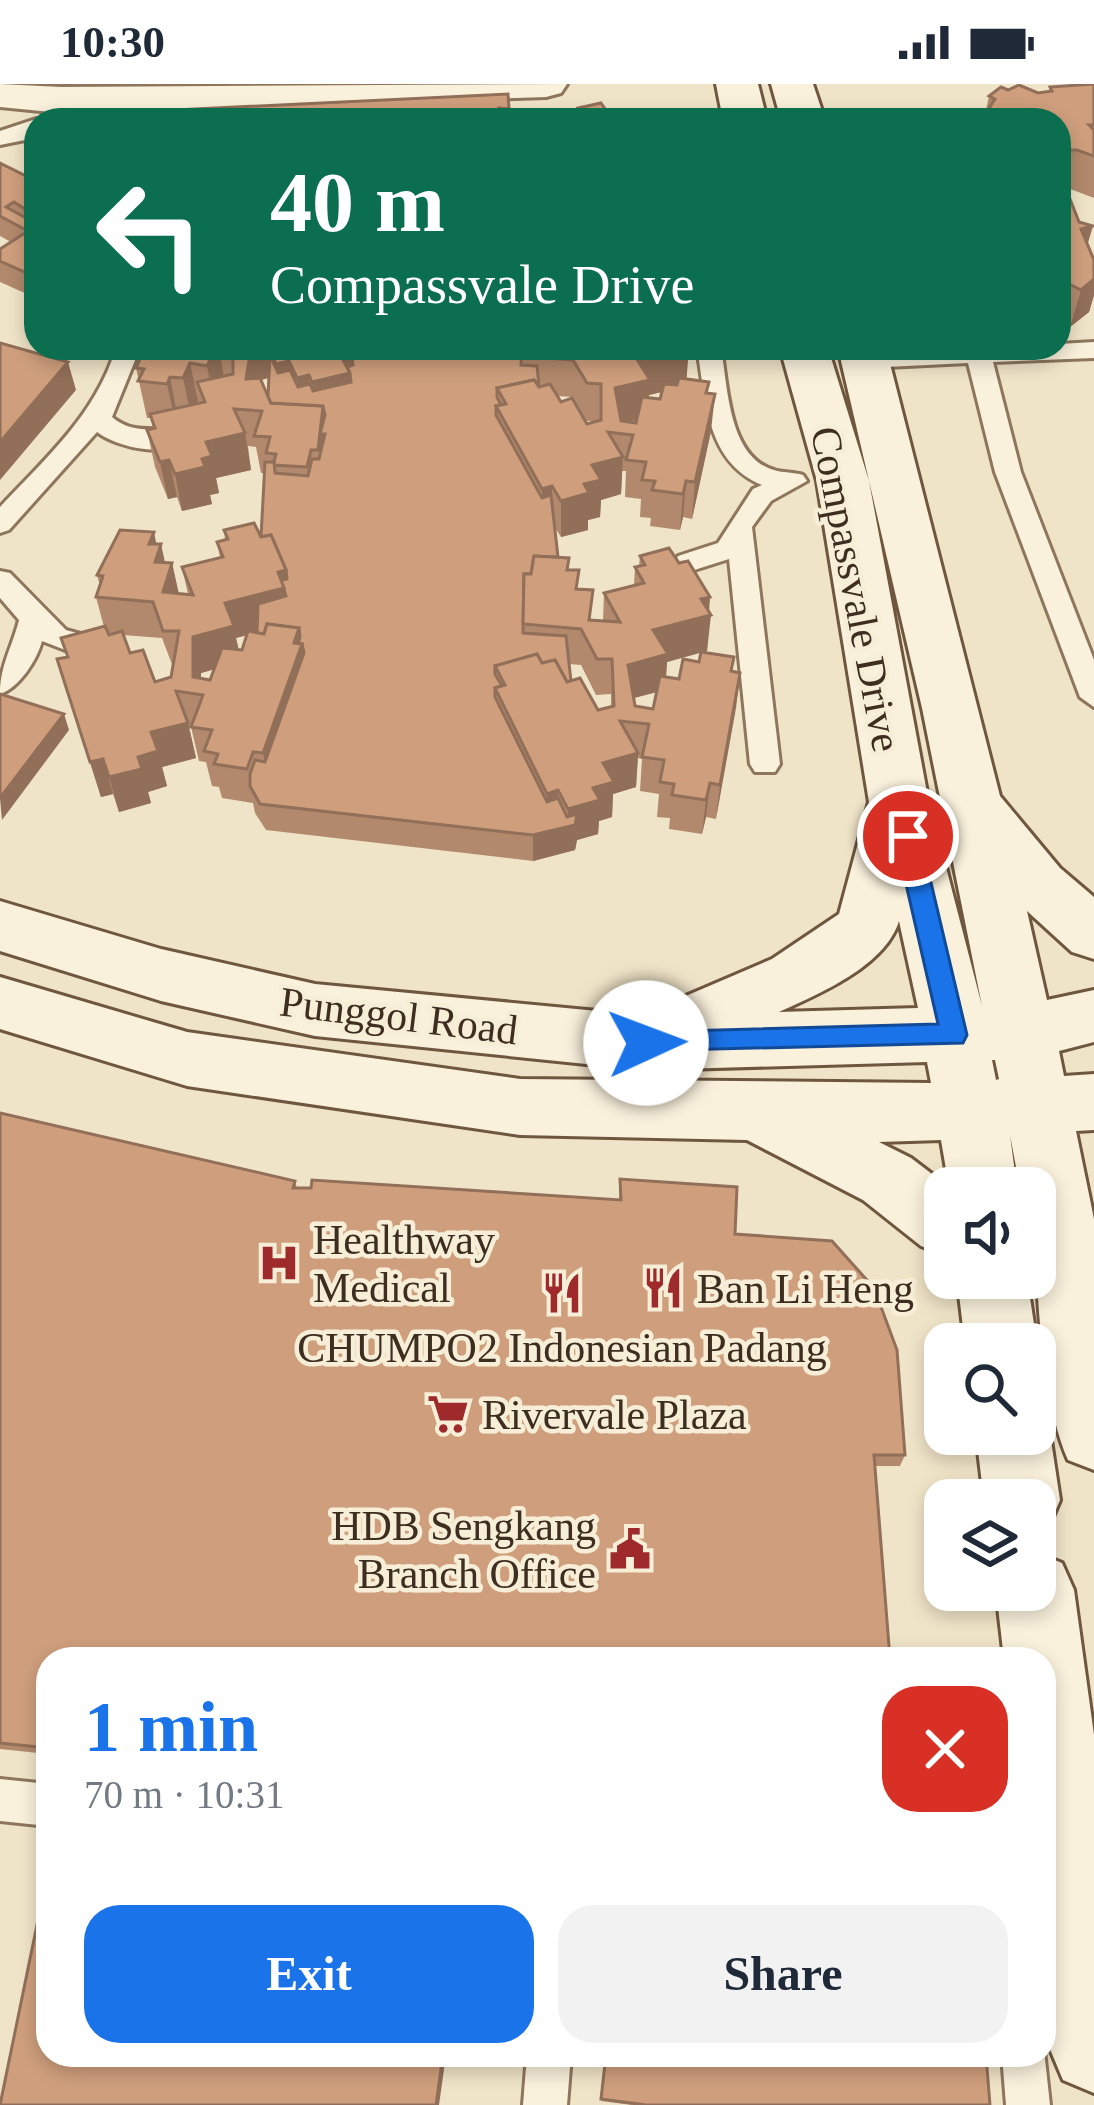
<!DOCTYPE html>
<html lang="en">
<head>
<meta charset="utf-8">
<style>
  :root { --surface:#fff; --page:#f2f2f3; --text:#1f2937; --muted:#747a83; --accent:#1a73e8 }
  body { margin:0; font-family:"Times New Roman",serif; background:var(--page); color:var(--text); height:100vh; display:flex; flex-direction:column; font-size:45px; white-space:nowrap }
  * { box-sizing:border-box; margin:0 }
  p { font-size:39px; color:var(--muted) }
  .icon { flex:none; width:66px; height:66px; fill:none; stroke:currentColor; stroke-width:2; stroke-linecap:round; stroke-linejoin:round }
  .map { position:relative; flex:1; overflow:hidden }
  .drawer { position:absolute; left:36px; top:1563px; width:1020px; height:420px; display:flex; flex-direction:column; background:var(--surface); border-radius:36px; box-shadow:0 6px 18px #0003 }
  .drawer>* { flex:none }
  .guide { position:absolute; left:24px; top:24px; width:1047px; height:252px; border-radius:36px; box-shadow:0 6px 18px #0003; background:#0b6e4f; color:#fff; overflow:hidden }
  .fabs { position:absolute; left:924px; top:1083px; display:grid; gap:24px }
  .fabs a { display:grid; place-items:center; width:132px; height:132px; border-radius:24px; background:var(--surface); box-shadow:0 6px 18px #0003; font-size:60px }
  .pin { position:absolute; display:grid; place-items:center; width:102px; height:102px; color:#fff; margin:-51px; border:6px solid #fff; border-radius:50%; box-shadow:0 3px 12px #0007 }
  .me { position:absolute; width:132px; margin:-66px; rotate:88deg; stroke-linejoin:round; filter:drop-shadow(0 0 9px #0008) }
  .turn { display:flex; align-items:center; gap:42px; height:252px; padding:0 48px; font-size:54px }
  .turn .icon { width:156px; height:156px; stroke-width:2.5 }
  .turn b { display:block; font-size:84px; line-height:102px }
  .round { display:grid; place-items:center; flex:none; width:126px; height:126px; border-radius:36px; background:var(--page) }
  .head { display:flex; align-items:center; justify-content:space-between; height:204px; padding:0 48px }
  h1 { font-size:72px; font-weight:800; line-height:90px; color:var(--accent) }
  .action { display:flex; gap:24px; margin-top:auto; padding:24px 48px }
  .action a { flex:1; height:138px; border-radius:36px; background:var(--accent); color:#fff; font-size:48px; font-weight:800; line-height:138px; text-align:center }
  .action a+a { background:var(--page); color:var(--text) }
  .status { display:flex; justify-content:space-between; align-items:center; height:84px; padding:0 60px; background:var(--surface); direction:ltr }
  .status svg { height:33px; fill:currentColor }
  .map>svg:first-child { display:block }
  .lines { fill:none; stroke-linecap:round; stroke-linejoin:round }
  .lane-casing { stroke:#8d765c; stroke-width:6 }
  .street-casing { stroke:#8d765c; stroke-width:6 }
  .secondary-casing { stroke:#6f573f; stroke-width:6 }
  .lane { fill:#faf1dc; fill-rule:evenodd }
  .street { fill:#faf1dc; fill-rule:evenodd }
  .secondary { fill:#faf1dc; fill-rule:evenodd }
  .wall { fill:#b2896c; fill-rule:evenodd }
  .shaded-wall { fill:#916f58 }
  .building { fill:#cf9f7d; stroke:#916f58; stroke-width:3 }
  .route { fill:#1a73e8; stroke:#114b97; stroke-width:3 }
  .labels { text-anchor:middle; stroke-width:9; stroke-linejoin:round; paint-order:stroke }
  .street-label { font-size:42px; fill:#3d2e20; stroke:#f7eed8 }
  .poi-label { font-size:42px; fill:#3d2e20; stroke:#f7eed8; text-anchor:start }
</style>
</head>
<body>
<div class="status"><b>10:30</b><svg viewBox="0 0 49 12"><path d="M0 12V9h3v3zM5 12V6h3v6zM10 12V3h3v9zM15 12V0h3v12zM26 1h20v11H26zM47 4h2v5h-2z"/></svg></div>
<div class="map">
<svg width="1094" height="2021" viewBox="0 0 1094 2021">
  <rect width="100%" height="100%" fill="#f0e4c8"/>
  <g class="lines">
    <!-- lane casing -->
    <g class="lane-casing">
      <g id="lane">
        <polygon points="36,35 35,54 0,61 0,47"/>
        <polygon points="1094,258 1094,274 993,278 1021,388 1094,576 1094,623 1080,613 995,388 968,279 865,284 853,276 865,268 1059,264 1059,260"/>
        <path d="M116 264H140L112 333C140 357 172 335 192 353 170 375 120 365 97 348L9 446 0 449V423C46 374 96 330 116 264Z"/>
        <path d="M697 264H721C728 302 728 373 774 386 783 389 794 388 803 391L807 397 771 417 752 443 780 680 775 688H755L750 680 729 475 688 488 675 479 678 472 718 459 753 405 762 401C706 378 706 316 697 264Z"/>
        <path d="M0 487 10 489 66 546 116 560 120 567 116 574H86L42 557C37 576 19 604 0 610 0 581 12 564 19 536L0 514Z"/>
        <polygon points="0,1695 48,1700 48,1742 0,1737"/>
        <polygon points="1044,1966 1050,2021 1006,2021 1002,1971 1044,1971"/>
        <polygon points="527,1971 571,1971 567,2021 523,2021"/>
      </g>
    </g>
    <!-- street casing -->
    <g class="street-casing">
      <polygon id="street" points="0,0 61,3 567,0 561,9 546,13 61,29 0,23"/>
    </g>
    <!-- secondary casing -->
    <g class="secondary-casing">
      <g id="secondary">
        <polygon points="716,0 758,0 767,36 723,36"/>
        <polygon points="771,0 813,0 825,36 781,36"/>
        <path d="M780 264H828L869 397 928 714 982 922 922 624 838 264H886L1000 712 1060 784 1094 813V875L1072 868 1027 827 1047 916 1094 906V958L1059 967 1064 992 1094 990V1046L1076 1047 1094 1135V1386L1068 1376C1038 1308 1035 1179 1035 1104H1020L1010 1051 1017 1104H945V1171L921 1162 863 1116 747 1056 520 1051 187 1002 0 945V893L187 948 520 995 931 999 927 978 645 986 315 952 161 917 0 867V817L161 865 315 900 650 932 653 926 772 875 839 830 869 718 817 397ZM899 837 918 924 779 928C819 910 885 882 899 837ZM992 976H995L999 995 996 996ZM941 1056 949 1103 911 1074 879 1058Z"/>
        <polygon points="957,1194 1027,1194 1037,1260 1035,1264 1035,1260 965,1260"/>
        <polygon points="1035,1324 1050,1350 1060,1416 1049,1442 1035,1447 1035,1416 984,1416 976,1350 1035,1350"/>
        <polygon points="1035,1468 1062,1479 1074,1506 1094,1651 1094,2009 1063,1996 1050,1965 1044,1913 1044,1575 1004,1575 996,1506 1035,1506"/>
      </g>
    </g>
    <!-- lane -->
    <use href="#lane" class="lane"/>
    <!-- street -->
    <use href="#street" class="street"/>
    <!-- secondary -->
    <use href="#secondary" class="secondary"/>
  </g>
  <!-- wall -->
  <g class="wall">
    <polygon points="1094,0 1094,114 1065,103 1094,176 1094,211 1089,228 1070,243 1061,239 1059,241 1059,36 984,36 989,12 1008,6 1038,9 1049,8 1050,3"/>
    <polygon points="0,79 36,97 36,214 0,198 0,165 11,158 0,152"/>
    <path d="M145 264H584V268L593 269V264H688L686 295 709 298 707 309 711 347 692 435 683 433 680 446 650 442 651 434 640 433 641 415 625 413 626 387H622L621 410 601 416 600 433 588 436V446L561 453 554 442 558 473 569 474 568 486 592 536 603 537 604 509 634 501 635 483 639 482 640 472 679 479 710 513 707 567 702 568 734 573 732 588 740 589 716 735 706 733 702 750 669 745 670 734 657 733 659 710 640 707 642 675 638 674 636 703 613 710 612 733 599 737 598 750 577 756 575 766 533 777 266 746 255 729 253 719 222 714 219 703 212 702 206 678 199 677 191 643H189L196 674 162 683 167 702 148 708 151 719 119 728 113 710 101 713 57 575 67 573 104 543 96 513 100 502 97 491 156 460 165 479H172L179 510H188L182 483 220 473 217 458 225 455 224 446 261 453 264 389H261L256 363 248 362 251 386 216 394 219 409 210 411 212 420 182 427 177 413 168 415 155 383 147 346 153 345 151 334H147L136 284ZM268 294V312L261 296ZM662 308 660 315 649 313V311ZM557 312 572 313 586 337H599L587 340 561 318ZM123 551 162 554 173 583 171 593 155 598 130 569ZM247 551 242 566H239L236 554ZM701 568 699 578 679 595 666 593 667 578ZM569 580 581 581 596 611 611 610V623L598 626 571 597ZM214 585 210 596 201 595V589ZM656 608 653 625 635 622 634 614Z"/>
    <polygon points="0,1029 295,1097 297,1104 619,1116 620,1095 735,1150 905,1371 900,1382 875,1382 48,1575 48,1670 0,1665"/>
    <polygon points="606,1971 990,2021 632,2021 601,2017"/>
  </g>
  <!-- shaded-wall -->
  <g class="shaded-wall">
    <polygon points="36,119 36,146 32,149 25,125"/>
    <polygon points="1093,142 1082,179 1081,145"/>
    <polygon points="1094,195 1094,211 1089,228 1070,243 1081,206"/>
    <polygon points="1071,201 1061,239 1059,241 1059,218 1061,210"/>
    <polygon points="215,264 219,264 224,294 214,319 207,282"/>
    <polygon points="251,264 266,264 271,293 258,297 246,295"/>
    <polygon points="689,264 686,302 649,311 648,333 614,341 615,304 638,277"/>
    <polygon points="352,272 356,310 323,403 312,298 342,274"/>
    <polygon points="289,277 294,314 282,317 276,280"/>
    <polygon points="68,278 76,306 0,396 0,358"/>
    <polygon points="190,279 198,317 191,332 183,294"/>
    <polygon points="309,291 313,328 301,330 297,294"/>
    <polygon points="170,293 177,330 175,337 167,300"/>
    <polygon points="715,310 711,347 692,435 695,398"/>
    <polygon points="245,349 251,386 216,394 219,409 210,411 212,420 182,427 175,390 202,375 206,358"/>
    <polygon points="623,373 621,410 601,416 600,433 588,436 588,446 561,453 561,417 584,400 592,381"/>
    <polygon points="169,376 177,413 168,415 160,378"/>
    <polygon points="686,397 683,433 680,446 683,410"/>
    <polygon points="552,402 552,439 542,442 542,405"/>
    <polygon points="154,448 158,468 161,460 168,492 172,479 180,516 172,545 149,460"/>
    <polygon points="286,486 290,540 236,554 241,578 201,589 201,611 193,593 193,553 225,519 278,488"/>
    <polygon points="710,513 708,532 711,531 707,567 667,578 665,606 626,616 628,581 653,546 701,515"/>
    <polygon points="299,544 308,596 270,704 263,669"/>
    <polygon points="740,589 736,624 716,735 720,701"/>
    <polygon points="64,630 69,646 2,736 0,714"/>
    <polygon points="188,639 196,674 162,683 167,702 148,708 151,719 119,728 109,693 138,673 151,648"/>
    <polygon points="638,669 636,703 613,710 612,733 599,737 598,750 577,756 575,766 533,777 533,751 567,742 568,725 593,704 603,679"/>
    <polygon points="103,675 113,710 101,713 90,678"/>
    <polygon points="710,699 706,733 702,750 706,716"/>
    <polygon points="558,706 557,740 547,744 547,710"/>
    <polygon points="443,1971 446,1971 439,2021 436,2021"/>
  </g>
  <!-- building -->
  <g class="building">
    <polygon points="1094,0 1094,41 1089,41 1094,46 1094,72 1077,66 1059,66 1059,36 1002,36 993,32 998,28 989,24 995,15 989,12 1001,3 1008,6 1019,1 1038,9 1052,7 1050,3"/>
    <polygon points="508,10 509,25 499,24 496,33 489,33 487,36 151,36 175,26"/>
    <polygon points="601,19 608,29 617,28 623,36 569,36 568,34 582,31 578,24"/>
    <polygon points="499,24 525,27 523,33 534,34 533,36 487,36 489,33 496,33"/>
    <polygon points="0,79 36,97 36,119 25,125 14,118 6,123 28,135 36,130 36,193 0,177 0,165 28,147 0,132"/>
    <polygon points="1059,87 1079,138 1093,142 1081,145 1094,176 1094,195 1081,206 1071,201 1061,210 1059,210"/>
    <polygon points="0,259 68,278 0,358"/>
    <polygon points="145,264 215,264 207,282 190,279 183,294 170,293 167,300 138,297 144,285 136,284"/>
    <polygon points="233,264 251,264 246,295 260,294 271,319 323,322 318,366 311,366 307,383 273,381 276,370 266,369 270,353 254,352 262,327 234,325 245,349 206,358 212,372 202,375 205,383 175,390 169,376 160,378 147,346 155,344 150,330 205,318 197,298 233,290"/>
    <polygon points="269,264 348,264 352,272 342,274 350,289 312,298 309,291 297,294 289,277 276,280"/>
    <polygon points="348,264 522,264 521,281 537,282 539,302 534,296 497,304 497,313 501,321 496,322 496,331 542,414 551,411 558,473 534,472 531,490 524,490 523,549 566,552 571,597 567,598 555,576 542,579 537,570 495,582 495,590 502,602 495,604 495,613 547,718 558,714 567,733 577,730 575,741 533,751 260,720 250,702 250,690 255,676 265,678 304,569 302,560 298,560 300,553 299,544 267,540 264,550 257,549 258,520 286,512 281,496 287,495 286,486 271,451 261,453 265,378 274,378 275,389 308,392 312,375 319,375 325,350 320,350 325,331 323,322 271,319 268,312 270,271 278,289 290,286 298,303 310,300 313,307 351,298 350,289 347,283 353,281 352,272"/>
    <polygon points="522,264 581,264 581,268 607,270 604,264 688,264 638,277 650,296 615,304 621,337 636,339 642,313 660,315 664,300 677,301 679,294 709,298 706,309 715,310 695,398 686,397 683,410 652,406 655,397 642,396 646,378 626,376 633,351 608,348 623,373 592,381 601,396 584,400 589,409 561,417 552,402 542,405 496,322 506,320 497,304 534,296 539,303 550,300 561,318 572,314 587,340 601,336 601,300 587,299 573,276 521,272"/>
    <polygon points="254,439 261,453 271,451 286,486 278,488 284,504 225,519 234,542 193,553 193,593 210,596 222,564 242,566 248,547 264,550 267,540 299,544 294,559 302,560 263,669 253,668 247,685 214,680 218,670 204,667 212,646 191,643 203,611 176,607 188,639 151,648 158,667 138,673 142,685 109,693 103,675 90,678 57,575 68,573 61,554 105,542 109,551 122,547 130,569 143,566 155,598 171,593 179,547 163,547 153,518 96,513 103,492 97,491 120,446 154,448 149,460 161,460 155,478 172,479 163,508 193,511 182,483 223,473 217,458 228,455 224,446"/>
    <polygon points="669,464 679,479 688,477 710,513 701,515 711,531 653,546 668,570 628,581 635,622 653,625 660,592 679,595 683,575 699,578 701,568 734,573 731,587 740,589 720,701 710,699 706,716 672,711 674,700 660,698 664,676 642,673 649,640 620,637 638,669 603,679 614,698 593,704 600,716 568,725 558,706 547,710 495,604 505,601 495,582 537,570 542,579 555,576 567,598 580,594 598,626 614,622 612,575 597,575 581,545 523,540 524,490 531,490 534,472 569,474 567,486 579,486 576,505 593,506 589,536 620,538 604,509 644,499 635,483 645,481 640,472"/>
    <polygon points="0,610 64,630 0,714"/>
    <polygon points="0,1029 295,1097 293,1104 311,1104 312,1096 621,1116 620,1095 737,1103 735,1150 832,1157 874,1204 897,1266 905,1371 874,1371 890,1575 48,1575 48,1664 0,1659"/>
    <polygon points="38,1836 48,1837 48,1971 443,1971 436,2021 0,2021"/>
    <polygon points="606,1971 986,1971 990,2021 646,2021 601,2015"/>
  </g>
  <!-- route -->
  <polygon class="route" points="908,742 920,752 967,951 963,959 636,967 632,959 636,951 646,948 938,940 895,752"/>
  <!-- icons -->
  <defs>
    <g id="hospital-bare" transform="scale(3.24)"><path d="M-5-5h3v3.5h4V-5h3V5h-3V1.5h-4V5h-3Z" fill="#9e2a2b" stroke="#f7eed8" stroke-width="2.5" paint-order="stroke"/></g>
    <g id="restaurant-bare" transform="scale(3.24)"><path d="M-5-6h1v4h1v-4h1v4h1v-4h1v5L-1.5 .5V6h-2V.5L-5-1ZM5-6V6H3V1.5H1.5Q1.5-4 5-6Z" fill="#9e2a2b" stroke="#f7eed8" stroke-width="2.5" paint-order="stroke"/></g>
    <g id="supermarket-bare" transform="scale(3.24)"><path d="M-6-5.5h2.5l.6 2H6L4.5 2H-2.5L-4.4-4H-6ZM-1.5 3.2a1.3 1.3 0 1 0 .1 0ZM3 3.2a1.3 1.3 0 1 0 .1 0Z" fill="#9e2a2b" stroke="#f7eed8" stroke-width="2.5" paint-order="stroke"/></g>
    <g id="civic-bare" transform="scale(3.24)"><path d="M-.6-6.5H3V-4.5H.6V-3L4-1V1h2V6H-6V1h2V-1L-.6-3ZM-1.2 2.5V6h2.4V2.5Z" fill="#9e2a2b" stroke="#f7eed8" stroke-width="2.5" paint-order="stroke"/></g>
  </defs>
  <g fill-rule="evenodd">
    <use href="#hospital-bare" x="279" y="1179"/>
    <use href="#restaurant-bare" x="663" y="1204"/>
    <use href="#restaurant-bare" x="562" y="1209"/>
    <use href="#supermarket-bare" x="448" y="1330"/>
    <use href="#civic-bare" x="630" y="1465"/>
  </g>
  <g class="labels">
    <!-- street labels -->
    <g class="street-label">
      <text transform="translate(857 505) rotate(79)" y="15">Compassvale Drive</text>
      <text transform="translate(399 931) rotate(7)" y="15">Punggol Road</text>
    </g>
    <!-- poi labels -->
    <g class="poi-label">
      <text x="313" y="1170">Healthway<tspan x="313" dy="48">Medical</tspan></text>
      <text x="697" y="1219">Ban Li Heng</text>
      <text x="562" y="1278" text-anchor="middle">CHUMPO2 Indonesian Padang</text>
      <text x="482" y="1345">Rivervale Plaza</text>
      <text x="596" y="1456" text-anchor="end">HDB Sengkang<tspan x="596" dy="48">Branch Office</tspan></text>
    </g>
  </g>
</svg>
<div class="fabs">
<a><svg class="icon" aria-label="sound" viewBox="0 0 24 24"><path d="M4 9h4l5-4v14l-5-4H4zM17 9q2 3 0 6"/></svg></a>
<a><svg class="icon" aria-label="search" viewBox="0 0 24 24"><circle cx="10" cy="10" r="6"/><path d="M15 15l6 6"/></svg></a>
<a><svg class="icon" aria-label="layers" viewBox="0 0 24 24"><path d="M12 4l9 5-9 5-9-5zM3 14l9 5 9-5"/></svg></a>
</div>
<div class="pin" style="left:908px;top:752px;background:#d93025"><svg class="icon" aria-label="arrive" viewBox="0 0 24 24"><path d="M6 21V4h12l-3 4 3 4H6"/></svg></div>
<svg class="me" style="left:646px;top:959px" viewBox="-20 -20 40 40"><circle r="19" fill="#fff"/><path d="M0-13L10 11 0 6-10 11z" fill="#1a73e8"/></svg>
<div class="guide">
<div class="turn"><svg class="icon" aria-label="left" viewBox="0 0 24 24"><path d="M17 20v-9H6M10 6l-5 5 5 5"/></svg><div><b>40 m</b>Compassvale Drive</div></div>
</div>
<section class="drawer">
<div class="head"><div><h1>1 min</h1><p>70 m · 10:31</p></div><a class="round" style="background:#d93025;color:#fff"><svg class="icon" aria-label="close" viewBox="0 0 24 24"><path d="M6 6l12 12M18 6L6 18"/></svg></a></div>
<div class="action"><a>Exit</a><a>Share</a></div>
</section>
</div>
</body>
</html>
